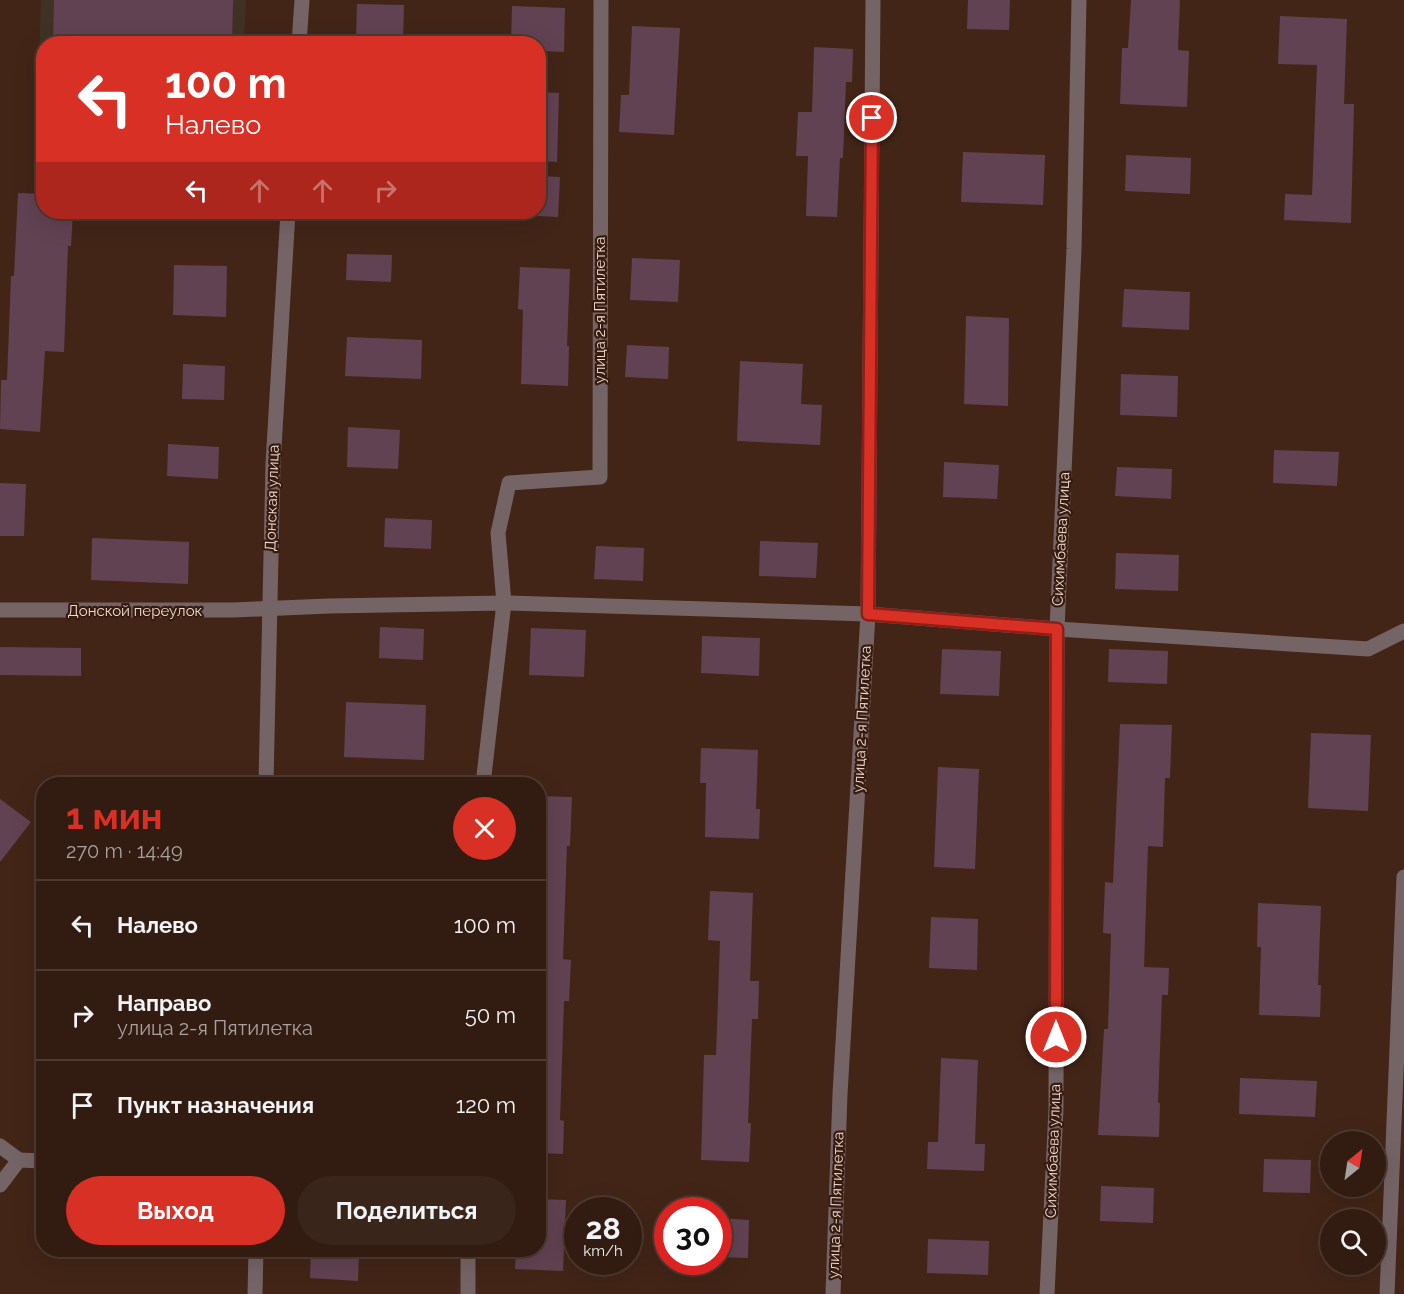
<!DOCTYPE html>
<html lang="ru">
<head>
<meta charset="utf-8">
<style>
  :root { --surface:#321c11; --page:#3a251a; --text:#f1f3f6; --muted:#a8a19f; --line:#4d3a31; --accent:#d93025 }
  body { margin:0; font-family:Raleway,sans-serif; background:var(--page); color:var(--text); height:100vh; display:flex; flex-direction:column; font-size:22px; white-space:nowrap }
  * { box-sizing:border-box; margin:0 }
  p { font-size:20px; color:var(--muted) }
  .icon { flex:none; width:33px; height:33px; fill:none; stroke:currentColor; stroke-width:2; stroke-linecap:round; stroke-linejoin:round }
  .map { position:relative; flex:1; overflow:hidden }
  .drawer { position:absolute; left:36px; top:777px; width:510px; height:480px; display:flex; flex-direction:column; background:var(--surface); border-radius:24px; box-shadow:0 6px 24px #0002,0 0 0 2px var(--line) }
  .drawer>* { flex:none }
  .banner { position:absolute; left:36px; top:36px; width:510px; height:183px; border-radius:24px; box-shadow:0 6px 24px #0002,0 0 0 2px var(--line); background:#d93025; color:#fff; overflow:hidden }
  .needle { width:39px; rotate:30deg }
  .tools { position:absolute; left:1320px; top:1131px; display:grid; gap:12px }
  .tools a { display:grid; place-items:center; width:66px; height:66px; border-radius:50%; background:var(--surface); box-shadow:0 6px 24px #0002,0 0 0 2px var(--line); font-size:30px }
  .speed { position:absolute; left:564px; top:1197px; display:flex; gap:12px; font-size:30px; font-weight:700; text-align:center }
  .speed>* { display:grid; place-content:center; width:78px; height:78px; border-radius:50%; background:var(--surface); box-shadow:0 6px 24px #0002,0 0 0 2px var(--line); line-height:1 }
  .speed small { font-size:15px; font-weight:400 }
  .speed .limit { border:9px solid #d22; background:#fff; color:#111 }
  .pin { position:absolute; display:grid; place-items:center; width:51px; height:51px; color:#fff; margin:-26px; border:3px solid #fff; border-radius:50%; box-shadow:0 2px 6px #0007 }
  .me { position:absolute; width:66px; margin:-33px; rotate:0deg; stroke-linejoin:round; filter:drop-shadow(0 0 4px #0008) }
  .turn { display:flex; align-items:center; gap:21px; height:126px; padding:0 30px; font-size:27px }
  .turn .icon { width:78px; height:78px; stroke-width:2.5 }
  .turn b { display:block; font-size:42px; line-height:51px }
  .lanes { display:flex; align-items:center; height:57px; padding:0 30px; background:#0003; justify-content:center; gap:30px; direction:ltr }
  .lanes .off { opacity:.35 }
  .round { display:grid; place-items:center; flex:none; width:63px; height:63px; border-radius:32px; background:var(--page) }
  .overview { display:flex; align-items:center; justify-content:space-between; height:102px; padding:0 30px }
  h1 { font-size:36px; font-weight:700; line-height:45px; color:var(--accent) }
  .button { display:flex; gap:12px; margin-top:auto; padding:12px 30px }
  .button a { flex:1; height:69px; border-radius:36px; background:var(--accent); color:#fff; font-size:24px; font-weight:700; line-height:69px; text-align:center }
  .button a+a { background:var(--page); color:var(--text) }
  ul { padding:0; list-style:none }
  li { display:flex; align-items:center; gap:18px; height:90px; padding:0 30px; border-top:2px solid var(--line) }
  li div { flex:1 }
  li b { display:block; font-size:22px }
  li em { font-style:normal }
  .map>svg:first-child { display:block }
  .industrial { fill:#3f3224 }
  .building { fill:#614252 }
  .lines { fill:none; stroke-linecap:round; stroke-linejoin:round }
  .street { stroke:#756465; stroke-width:15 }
  .route-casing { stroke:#8d1f18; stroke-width:15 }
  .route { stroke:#d93025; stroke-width:10 }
  .labels { text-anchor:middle; stroke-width:4.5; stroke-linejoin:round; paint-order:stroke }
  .street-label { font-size:15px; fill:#eedad1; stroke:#371b0e }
</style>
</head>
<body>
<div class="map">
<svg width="1404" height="1294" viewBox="0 0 1404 1294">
  <rect width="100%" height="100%" fill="#422517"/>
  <!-- industrial -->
  <polygon class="industrial" points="41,0 246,0 244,43 44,44 43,118 37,117"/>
  <!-- building -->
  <g class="building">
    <polygon points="54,0 233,0 232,44 53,44"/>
    <polygon points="968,0 1010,0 1009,30 967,29"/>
    <polygon points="1131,0 1180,0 1178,50 1189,51 1187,107 1120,104 1122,48 1128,48"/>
    <polygon points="357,4 404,5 403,42 356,40"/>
    <polygon points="512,6 565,8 564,52 538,51 538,44 511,44"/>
    <polygon points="1280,16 1347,19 1344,104 1354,104 1351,223 1284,220 1285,194 1312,195 1317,65 1278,64"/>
    <polygon points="632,26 680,28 674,135 619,132 621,95 629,95"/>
    <polygon points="814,47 853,49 852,82 846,82 843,158 840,158 837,217 806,216 808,156 796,156 798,112 812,112"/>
    <polygon points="538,92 559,93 557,162 538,161"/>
    <polygon points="963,152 1045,155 1043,205 961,202"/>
    <polygon points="1126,155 1191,158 1190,194 1125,191"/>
    <polygon points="538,176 560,177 558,217 538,216"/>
    <polygon points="18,193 44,194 44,212 73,212 71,246 68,246 64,352 45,351 40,432 0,429 1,380 7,380 11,276 14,276"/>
    <polygon points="347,254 392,255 391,282 346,280"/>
    <polygon points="632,258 680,260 678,302 630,300"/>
    <polygon points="174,265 227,266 226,317 173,315"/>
    <polygon points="520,267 570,269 567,346 569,346 568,386 521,384 523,310 518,309"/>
    <polygon points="1124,289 1190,292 1189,330 1122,327"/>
    <polygon points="966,316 1009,318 1008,406 964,404"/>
    <polygon points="347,337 422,340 421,379 345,376"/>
    <polygon points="627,345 669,347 668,379 625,377"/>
    <polygon points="740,361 803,364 801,404 822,405 820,445 737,441"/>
    <polygon points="183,364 225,366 224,400 182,399"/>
    <polygon points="1121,374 1178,376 1177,417 1120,415"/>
    <polygon points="348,427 400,430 398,469 347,467"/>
    <polygon points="168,444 219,447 218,479 167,476"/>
    <polygon points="1274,450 1339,452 1337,486 1273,483"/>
    <polygon points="944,462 999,465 997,499 943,497"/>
    <polygon points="1117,467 1172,469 1171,499 1115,496"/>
    <polygon points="0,483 26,484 24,536 0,536"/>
    <polygon points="385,518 432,520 431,549 384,547"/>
    <polygon points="92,538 189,542 188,584 91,580"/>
    <polygon points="760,541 818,543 816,578 759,576"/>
    <polygon points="596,546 644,548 643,581 594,579"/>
    <polygon points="1116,553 1179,555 1178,591 1115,589"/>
    <polygon points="380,627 424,629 423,660 379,658"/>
    <polygon points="531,628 586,630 584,677 529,675"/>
    <polygon points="702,636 760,638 759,676 701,673"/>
    <polygon points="0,647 81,648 81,676 0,675"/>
    <polygon points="942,649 1001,651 999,696 940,694"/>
    <polygon points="1109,649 1168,651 1167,684 1108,682"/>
    <polygon points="346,702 426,705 424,760 344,757"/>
    <polygon points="1120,724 1172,725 1170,778 1165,778 1163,847 1148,846 1144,967 1169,968 1168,995 1162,995 1158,1103 1160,1103 1159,1137 1098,1135 1104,1029 1108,1029 1111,934 1103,933 1105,882 1113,883"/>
    <polygon points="1311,733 1371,735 1368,811 1308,808"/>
    <polygon points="701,748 758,750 756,809 760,809 759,839 705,837 706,783 700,783"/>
    <polygon points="938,767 979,769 975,869 934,867"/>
    <polygon points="538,796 572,797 570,846 567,846 563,959 571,960 569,1001 564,1001 560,1120 564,1121 563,1154 538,1153"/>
    <polygon points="0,799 31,822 0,862"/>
    <polygon points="710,891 753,893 750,981 759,981 758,1019 752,1019 748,1123 751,1123 749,1162 701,1160 704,1055 716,1055 720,941 708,940"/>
    <polygon points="1258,903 1321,906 1318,985 1321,985 1320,1017 1259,1015 1261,947 1257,947"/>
    <polygon points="931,917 978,919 977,970 929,968"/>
    <polygon points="941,1058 978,1060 975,1144 985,1144 984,1171 927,1169 928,1142 938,1142"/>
    <polygon points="1240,1078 1317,1081 1315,1117 1239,1114"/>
    <polygon points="1264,1159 1311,1160 1310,1193 1263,1192"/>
    <polygon points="1101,1186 1154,1188 1153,1223 1100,1221"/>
    <polygon points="538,1199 566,1200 563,1271 515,1269 516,1250 538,1250"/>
    <polygon points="718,1218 749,1220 748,1258 718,1257"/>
    <polygon points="928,1239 989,1241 988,1275 927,1273"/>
    <polygon points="311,1250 359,1252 358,1281 310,1278"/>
  </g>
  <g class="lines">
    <!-- street -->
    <g class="street">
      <polyline points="299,44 302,0"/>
      <polyline points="0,610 233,610 329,606 504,603 868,614 1057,629 1368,649 1404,631"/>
      <polyline points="266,784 273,464 288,212"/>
      <polyline points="483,784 504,603 498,533 509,483 600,477 601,0"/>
      <polyline points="0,1146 19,1160 0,1185"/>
      <polyline points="19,1160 44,1161"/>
      <polyline points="255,1294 256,1250"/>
      <polyline points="468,1294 468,1250"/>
      <polyline points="833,1294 840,1094 868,614 873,0"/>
      <polyline points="1047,1294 1056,1109 1057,629 1074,249 1079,0"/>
      <polyline points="1387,1294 1404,877"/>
    </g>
  </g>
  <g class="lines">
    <!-- route casing -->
    <g class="route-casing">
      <polyline id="route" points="872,118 868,614 1057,629 1056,1037"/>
    </g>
    <!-- route -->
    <use href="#route" class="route"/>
  </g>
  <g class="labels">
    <!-- street labels -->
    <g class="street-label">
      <text transform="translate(600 310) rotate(-90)" y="5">улица 2-я Пятилетка</text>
      <text transform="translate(272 498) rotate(-88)" y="5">Донская улица</text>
      <text transform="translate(1061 539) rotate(-87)" y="5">Сихимбаева улица</text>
      <text x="135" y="616">Донской переулок</text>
      <text transform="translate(862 719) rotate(-87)" y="5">улица 2-я Пятилетка</text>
      <text transform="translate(1053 1151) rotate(-88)" y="5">Сихимбаева улица</text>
      <text transform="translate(836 1205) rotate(-88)" y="5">улица 2-я Пятилетка</text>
    </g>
  </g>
</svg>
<div class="tools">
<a><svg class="needle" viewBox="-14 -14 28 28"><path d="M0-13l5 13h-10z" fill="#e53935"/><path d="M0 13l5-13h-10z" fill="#a8a19f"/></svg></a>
<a><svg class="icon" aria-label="search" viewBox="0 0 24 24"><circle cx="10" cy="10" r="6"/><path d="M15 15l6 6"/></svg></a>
</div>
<div class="speed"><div>28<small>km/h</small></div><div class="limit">30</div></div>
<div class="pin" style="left:872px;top:118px;background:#d93025"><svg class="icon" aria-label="arrive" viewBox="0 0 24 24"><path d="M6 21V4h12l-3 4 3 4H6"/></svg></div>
<svg class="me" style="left:1056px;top:1037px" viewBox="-20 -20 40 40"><circle r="17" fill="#d93025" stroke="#fff" stroke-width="3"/><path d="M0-11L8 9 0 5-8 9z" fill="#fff"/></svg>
<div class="banner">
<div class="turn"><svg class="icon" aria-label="left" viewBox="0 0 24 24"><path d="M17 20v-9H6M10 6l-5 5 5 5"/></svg><div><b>100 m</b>Налево</div></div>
<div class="lanes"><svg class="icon" aria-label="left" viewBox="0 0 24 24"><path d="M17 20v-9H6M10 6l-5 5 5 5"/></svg><svg class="icon off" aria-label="ahead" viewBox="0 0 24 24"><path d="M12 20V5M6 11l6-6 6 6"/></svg><svg class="icon off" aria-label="ahead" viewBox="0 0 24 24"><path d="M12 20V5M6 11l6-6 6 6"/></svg><svg class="icon off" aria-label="right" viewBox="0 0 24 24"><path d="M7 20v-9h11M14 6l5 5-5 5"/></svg></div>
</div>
<section class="drawer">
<div class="overview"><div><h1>1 мин</h1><p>270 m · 14:49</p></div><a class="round" style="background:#d93025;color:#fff"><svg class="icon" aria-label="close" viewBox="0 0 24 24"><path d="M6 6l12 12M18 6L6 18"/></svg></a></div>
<ul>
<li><svg class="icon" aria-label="left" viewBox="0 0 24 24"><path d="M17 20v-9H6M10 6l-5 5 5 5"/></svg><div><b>Налево</b></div><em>100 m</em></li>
<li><svg class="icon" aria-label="right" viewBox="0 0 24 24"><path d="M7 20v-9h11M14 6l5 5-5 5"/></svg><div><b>Направо</b><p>улица 2-я Пятилетка</p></div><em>50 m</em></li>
<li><svg class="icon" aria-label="arrive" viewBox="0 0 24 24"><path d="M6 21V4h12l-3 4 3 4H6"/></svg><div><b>Пункт назначения</b></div><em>120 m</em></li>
</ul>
<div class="button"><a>Выход</a><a>Поделиться</a></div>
</section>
</div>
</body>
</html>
